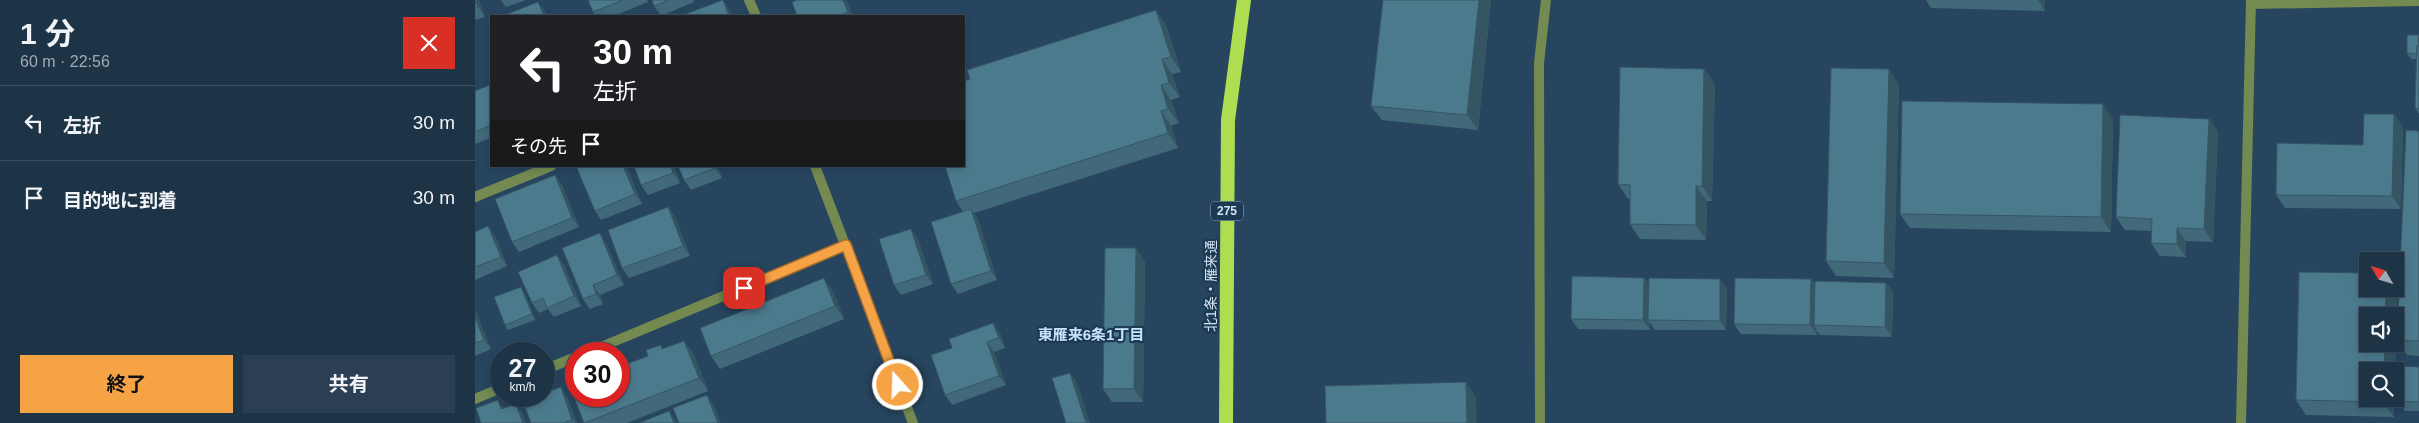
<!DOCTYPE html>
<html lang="ja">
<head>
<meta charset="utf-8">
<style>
  :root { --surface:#1d3447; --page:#2a3f52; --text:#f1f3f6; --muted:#a0aab4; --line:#3b4f60; --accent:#f5a345 }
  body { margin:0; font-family:Arial,"Noto Sans JP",sans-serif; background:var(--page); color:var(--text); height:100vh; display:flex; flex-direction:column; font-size:19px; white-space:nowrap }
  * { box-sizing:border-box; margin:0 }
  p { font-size:16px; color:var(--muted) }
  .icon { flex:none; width:28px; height:28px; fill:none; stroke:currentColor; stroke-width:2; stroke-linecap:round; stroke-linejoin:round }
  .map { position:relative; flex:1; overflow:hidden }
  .panel { display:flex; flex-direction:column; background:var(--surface); width:475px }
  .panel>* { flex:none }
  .guide { position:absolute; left:15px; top:15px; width:475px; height:152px; border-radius:0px; box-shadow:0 2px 8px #0003,0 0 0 1px var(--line); background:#202124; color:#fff; overflow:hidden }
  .needle { width:32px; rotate:309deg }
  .tools { position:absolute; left:1884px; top:252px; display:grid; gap:10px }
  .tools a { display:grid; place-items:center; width:45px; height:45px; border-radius:0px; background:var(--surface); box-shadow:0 2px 8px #0003,0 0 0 1px var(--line); font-size:25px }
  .speed { position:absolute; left:15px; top:342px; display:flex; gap:10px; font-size:25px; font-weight:700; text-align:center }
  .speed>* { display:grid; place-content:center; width:65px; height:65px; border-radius:50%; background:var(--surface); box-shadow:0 2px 8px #0003,0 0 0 1px var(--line); line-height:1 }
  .speed small { font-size:12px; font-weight:400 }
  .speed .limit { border:8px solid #d22; background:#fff; color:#111 }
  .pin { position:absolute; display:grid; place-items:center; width:42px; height:42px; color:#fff; margin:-21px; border-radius:10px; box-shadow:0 2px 8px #0006 }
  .me { position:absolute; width:55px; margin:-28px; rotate:340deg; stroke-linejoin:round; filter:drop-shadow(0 0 4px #0008) }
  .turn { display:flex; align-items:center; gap:18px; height:105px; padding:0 20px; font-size:22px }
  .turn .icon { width:65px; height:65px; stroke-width:2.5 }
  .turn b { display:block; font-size:35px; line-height:42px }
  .then { display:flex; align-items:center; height:48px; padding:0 20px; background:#0003; gap:10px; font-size:19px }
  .round { display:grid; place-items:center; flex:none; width:52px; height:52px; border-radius:0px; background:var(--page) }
  .summary { display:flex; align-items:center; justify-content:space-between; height:85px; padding:0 20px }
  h1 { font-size:30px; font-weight:700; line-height:38px }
  .button { display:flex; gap:10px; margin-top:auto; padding:10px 20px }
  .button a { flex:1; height:58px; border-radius:0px; background:var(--accent); color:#111; font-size:20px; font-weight:700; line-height:58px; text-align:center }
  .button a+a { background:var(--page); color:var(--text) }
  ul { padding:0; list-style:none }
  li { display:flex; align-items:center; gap:15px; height:75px; padding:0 20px; border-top:1px solid var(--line) }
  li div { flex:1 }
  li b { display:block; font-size:19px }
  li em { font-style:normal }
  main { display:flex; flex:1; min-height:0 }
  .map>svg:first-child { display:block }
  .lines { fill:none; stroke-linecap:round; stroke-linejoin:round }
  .minor { stroke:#748a51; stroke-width:10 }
  .trunk { stroke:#adde52; stroke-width:14 }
  .wall { fill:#416979 }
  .shaded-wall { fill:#355563 }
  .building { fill:#4c7a8d; stroke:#355563 }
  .route-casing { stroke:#9f6a2d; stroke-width:12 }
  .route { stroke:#f5a345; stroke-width:9 }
  .labels { text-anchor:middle; stroke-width:4.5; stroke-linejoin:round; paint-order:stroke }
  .shield { fill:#1c3a54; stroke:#9bb0c3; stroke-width:1 }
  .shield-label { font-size:12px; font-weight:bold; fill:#d2e3f3 }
  .street-label { font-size:14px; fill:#d2e3f3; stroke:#1c3a54 }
  .neighbourhood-label { font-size:15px; font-weight:bold; fill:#c7e3fd; stroke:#1c3a54 }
</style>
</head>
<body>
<main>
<section class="panel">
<div class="summary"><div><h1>1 分</h1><p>60 m · 22:56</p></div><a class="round" style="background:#d93025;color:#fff"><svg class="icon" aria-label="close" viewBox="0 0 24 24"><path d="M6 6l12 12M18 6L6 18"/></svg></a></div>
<ul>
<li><svg class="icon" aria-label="left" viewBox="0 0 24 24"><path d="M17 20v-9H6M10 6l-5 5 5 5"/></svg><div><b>左折</b></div><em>30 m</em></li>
<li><svg class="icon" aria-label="arrive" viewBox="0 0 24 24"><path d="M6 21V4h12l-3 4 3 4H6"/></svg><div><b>目的地に到着</b></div><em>30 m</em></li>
</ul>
<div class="button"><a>終了</a><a>共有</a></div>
</section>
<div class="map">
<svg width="1944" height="423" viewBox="0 0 1944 423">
  <rect width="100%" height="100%" fill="#27455f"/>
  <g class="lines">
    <!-- minor -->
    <g class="minor">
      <polyline points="274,0 281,16"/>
      <polyline points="1776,4 1944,1"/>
      <polyline points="340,166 438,423"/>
      <polyline points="0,197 76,166"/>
      <polyline points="109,354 371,245"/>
      <polyline points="69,370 101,357"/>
      <polyline points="0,399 26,388"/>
      <polyline points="1065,423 1064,63 1071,0"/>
      <polyline points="1766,423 1776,0"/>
    </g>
    <!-- trunk -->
    <polyline class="trunk" points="751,423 753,120 769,0"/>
  </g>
  <!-- wall -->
  <g class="wall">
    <polygon points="0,0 10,17 0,20"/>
    <polygon points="26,0 51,0 31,7"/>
    <polygon points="113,0 172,0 173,2 139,16 120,16 118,12"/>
    <polygon points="177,0 219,0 219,2 186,16 179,6"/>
    <polygon points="371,0 378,16 322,16"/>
    <polygon points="908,0 1016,0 1003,130 907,120 896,106"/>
    <polygon points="1451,0 1570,0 1570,11 1456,8"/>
    <polygon points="691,25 706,72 697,74 705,97 696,100 704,123 696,126 703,148 499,213 503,219 522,280 483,294 476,284 488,212 481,201"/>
    <polygon points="1944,35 1944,114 1940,108 1941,59 1936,59 1932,53"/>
    <polygon points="1229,69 1240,84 1237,201 1232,201 1231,240 1165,239 1155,224 1155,199 1153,199 1143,184"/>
    <polygon points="1424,84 1419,278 1361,276 1351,261"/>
    <polygon points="15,85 16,88 16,138 0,144 0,91"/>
    <polygon points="1638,119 1636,232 1435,228 1425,214"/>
    <polygon points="1734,119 1743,132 1738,242 1711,241 1711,257 1685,256 1676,243 1676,231 1650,230 1641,217"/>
    <polygon points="1928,127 1926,209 1810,208 1801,195"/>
    <polygon points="1944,131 1944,356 1932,355 1922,340"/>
    <polygon points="101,166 151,166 167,204 126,220 120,211"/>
    <polygon points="199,166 205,183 173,195 166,185"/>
    <polygon points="242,166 247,178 216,190 209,180"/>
    <polygon points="80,175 87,185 104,227 44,252 37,242"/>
    <polygon points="193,207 200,217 215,256 154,278 147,268"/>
    <polygon points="13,226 20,236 32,266 0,280 0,232"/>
    <polygon points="443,239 458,284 426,295 419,285"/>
    <polygon points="131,243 149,285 125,295 128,304 115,309 108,299"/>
    <polygon points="82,255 89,265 106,306 79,317 73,309 64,313 57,303"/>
    <polygon points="670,261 668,402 637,402 628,389"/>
    <polygon points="1169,278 1174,284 1245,279 1252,289 1251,330 1180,330 1175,323 1175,330 1103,329 1096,319"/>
    <polygon points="1336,279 1340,284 1411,283 1418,292 1417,337 1345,335 1342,331 1342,335 1266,334 1259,324"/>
    <polygon points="1922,289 1920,371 1892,371 1892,399 1919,399 1919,417 1831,415 1821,400"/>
    <polygon points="358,291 369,319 245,369 236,356"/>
    <polygon points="50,293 60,320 33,330 30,325"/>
    <polygon points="0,309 16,349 0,356"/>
    <polygon points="525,333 530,348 519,352 531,385 477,405 470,395 456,355"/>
    <polygon points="209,341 218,353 233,391 152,423 109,423 173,356"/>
    <polygon points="1944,367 1944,411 1930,411 1923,401"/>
    <polygon points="69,388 72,392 92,397 102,423 56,423 69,396"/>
  </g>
  <!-- shaded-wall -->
  <g class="shaded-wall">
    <polygon points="0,0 4,0 10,17 3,7"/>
    <polygon points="248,0 255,10 257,16 254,16"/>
    <polygon points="368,0 371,0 378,16 376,16 373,12"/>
    <polygon points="1004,0 1016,0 1003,130 992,115"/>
    <polygon points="1563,0 1570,0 1570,11"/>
    <polygon points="63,2 70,11 72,16 69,16"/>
    <polygon points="681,10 691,25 706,72 696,57"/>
    <polygon points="687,59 697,74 705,97 694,83"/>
    <polygon points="1229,69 1240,84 1237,201 1227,186"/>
    <polygon points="1414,69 1424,84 1419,278 1409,263"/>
    <polygon points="686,85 696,100 704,123 693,109"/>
    <polygon points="1628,104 1638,119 1636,232 1626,217"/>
    <polygon points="686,111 696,126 703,148 693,133"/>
    <polygon points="1919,114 1928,127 1926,209 1917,196"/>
    <polygon points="1734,119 1743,132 1738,242 1729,229"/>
    <polygon points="148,166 151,166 167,204 160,194"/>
    <polygon points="196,166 199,166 205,183 198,173"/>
    <polygon points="239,166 242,166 247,178 240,168"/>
    <polygon points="80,175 87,185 104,227 97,218"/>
    <polygon points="1221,186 1232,201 1231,240 1221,225"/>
    <polygon points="193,207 200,217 215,256 208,246"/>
    <polygon points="496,209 503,219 522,280 516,271"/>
    <polygon points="13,226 20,236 32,266 26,257"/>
    <polygon points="1702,228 1711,241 1711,257 1702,244"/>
    <polygon points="436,229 443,239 458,284 451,275"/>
    <polygon points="125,233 131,243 149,285 142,275"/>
    <polygon points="661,248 670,261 668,402 659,389"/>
    <polygon points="82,255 89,265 106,306 99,296"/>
    <polygon points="349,278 358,291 369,319 360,306"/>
    <polygon points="1169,278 1176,288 1173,320 1175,323 1175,330 1168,320"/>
    <polygon points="1245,279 1252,289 1251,330 1245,321"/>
    <polygon points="1336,279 1343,289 1339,325 1342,331 1342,335 1335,325"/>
    <polygon points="1411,283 1418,292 1417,337 1410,327"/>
    <polygon points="118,285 125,295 128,304 121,294"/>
    <polygon points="1920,286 1922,289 1920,371 1909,371 1910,344 1920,344 1920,316 1910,316 1911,289 1920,289"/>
    <polygon points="46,287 50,293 60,320 57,314"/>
    <polygon points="0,309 16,349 9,340 0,317"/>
    <polygon points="518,323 525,333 530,348 524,338"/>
    <polygon points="209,341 218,353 233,391 224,378"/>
    <polygon points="512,342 519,352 531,385 524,376"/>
    <polygon points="595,373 602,382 615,423 611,423"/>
    <polygon points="991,382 1001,397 1002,423 992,423"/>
    <polygon points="86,387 92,397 102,423 100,423 97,420"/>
    <polygon points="232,395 239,405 246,423 243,423"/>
    <polygon points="1908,399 1919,399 1919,417 1908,402"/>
    <polygon points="23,400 30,410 26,409"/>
    <polygon points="41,404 48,414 51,423 48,423"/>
    <polygon points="194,411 201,421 202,423 199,423"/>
  </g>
  <!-- building -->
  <g class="building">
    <polygon points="0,0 3,7 0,8"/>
    <polygon points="113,0 148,0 118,12"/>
    <polygon points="177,0 194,0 179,6"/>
    <polygon points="248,0 254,16 205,16"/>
    <polygon points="322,0 368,0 373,12 363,16 322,16 317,2"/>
    <polygon points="908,0 1004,0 992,115 896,106"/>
    <polygon points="63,2 69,16 27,16"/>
    <polygon points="681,10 696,57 687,59 694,83 686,85 693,109 686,111 693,133 481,201 470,166 489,166 489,81 495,79 492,70"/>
    <polygon points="16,21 16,30 13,22"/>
    <polygon points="1932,35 1944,35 1943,46 1942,46 1942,54 1932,53"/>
    <polygon points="1942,46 1944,46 1944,109 1940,108"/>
    <polygon points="1145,67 1229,69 1227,186 1221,186 1221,225 1155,224 1155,185 1143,184"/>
    <polygon points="1356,68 1414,69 1409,263 1351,261"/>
    <polygon points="15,85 16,90 16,125 0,132 0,91"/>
    <polygon points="1427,101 1628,104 1626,217 1425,214"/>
    <polygon points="1889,114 1919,114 1917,196 1801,195 1802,143 1888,145"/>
    <polygon points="1645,115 1734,119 1729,229 1702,228 1702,244 1676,243 1677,219 1641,217"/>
    <polygon points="1931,130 1944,131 1944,341 1922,340"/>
    <polygon points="101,166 148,166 160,194 120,211"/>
    <polygon points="159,166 196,166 198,173 166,185"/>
    <polygon points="203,166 239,166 240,168 209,180"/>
    <polygon points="80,175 97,218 37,242 20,199"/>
    <polygon points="193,207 208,246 147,268 133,230"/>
    <polygon points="496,209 516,271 476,284 456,222"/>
    <polygon points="13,226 26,257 0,267 0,232"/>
    <polygon points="436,229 451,275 419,285 404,239"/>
    <polygon points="125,233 142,275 118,285 121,294 108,299 87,248"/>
    <polygon points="630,248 661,248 659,389 628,389"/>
    <polygon points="82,255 99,296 72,308 68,298 57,303 43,272"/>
    <polygon points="1824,272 1892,273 1892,289 1911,289 1910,316 1892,316 1892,344 1910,344 1909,371 1892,371 1892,399 1908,399 1908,402 1821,400"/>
    <polygon points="1097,276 1169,278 1168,320 1096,319"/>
    <polygon points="349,278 360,306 236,356 225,328"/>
    <polygon points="1174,278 1245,279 1245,321 1173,320"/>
    <polygon points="1260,278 1336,279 1335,325 1259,324"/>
    <polygon points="1340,281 1411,283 1410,327 1339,325"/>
    <polygon points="46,287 57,314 30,325 19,297"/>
    <polygon points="0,317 9,340 0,343"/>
    <polygon points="518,323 524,338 512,342 524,376 470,395 456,355 477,348 474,339"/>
    <polygon points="209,341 224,378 109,423 95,387 101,385 101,396 144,396 144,367 173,356 171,350 186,345 187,349"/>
    <polygon points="1924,366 1944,367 1944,402 1923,401"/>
    <polygon points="595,373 611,423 591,423 577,378"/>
    <polygon points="991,382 992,423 851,423 850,386"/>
    <polygon points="86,387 97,420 88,423 56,423 46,396 69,396 69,393"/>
    <polygon points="232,395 243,423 204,423 198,408"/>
    <polygon points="23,400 26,409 41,404 48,423 6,423 1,408"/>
    <polygon points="194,411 199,423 164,423"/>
  </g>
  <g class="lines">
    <!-- route casing -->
    <g class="route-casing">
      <polyline id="route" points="269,288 371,245 423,385"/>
    </g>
    <!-- route -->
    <use href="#route" class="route"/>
  </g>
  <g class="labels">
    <!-- shield labels -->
    <rect class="shield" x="736" y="201.5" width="32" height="19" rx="4"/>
    <g class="shield-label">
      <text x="752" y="215">275</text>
    </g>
    <!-- street labels -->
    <g class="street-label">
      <text transform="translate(736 286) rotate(-90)" y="5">北1条・雁来通</text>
    </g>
    <!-- neighbourhood labels -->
    <g class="neighbourhood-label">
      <text x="616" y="340">東雁来6条1丁目</text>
    </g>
  </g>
</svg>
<div class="tools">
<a><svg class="needle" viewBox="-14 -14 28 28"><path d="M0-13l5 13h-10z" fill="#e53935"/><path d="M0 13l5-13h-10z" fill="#a0aab4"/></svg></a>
<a><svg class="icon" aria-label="sound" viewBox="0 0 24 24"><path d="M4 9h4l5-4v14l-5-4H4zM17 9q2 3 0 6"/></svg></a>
<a><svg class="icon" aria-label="search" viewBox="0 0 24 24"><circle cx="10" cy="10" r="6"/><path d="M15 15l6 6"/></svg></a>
</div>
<div class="speed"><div>27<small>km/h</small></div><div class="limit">30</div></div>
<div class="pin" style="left:269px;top:288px;background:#d93025"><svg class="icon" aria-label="arrive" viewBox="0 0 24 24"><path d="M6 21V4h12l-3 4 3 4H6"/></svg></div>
<svg class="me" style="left:423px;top:385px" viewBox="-20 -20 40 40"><circle r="17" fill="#f5a345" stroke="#fff" stroke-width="3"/><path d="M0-11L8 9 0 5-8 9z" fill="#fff"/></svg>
<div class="guide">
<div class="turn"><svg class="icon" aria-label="left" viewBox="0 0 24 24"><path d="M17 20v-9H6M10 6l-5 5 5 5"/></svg><div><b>30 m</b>左折</div></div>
<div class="then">その先<svg class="icon" aria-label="arrive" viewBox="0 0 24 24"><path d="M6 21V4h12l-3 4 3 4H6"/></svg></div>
</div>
</div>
</main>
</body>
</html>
